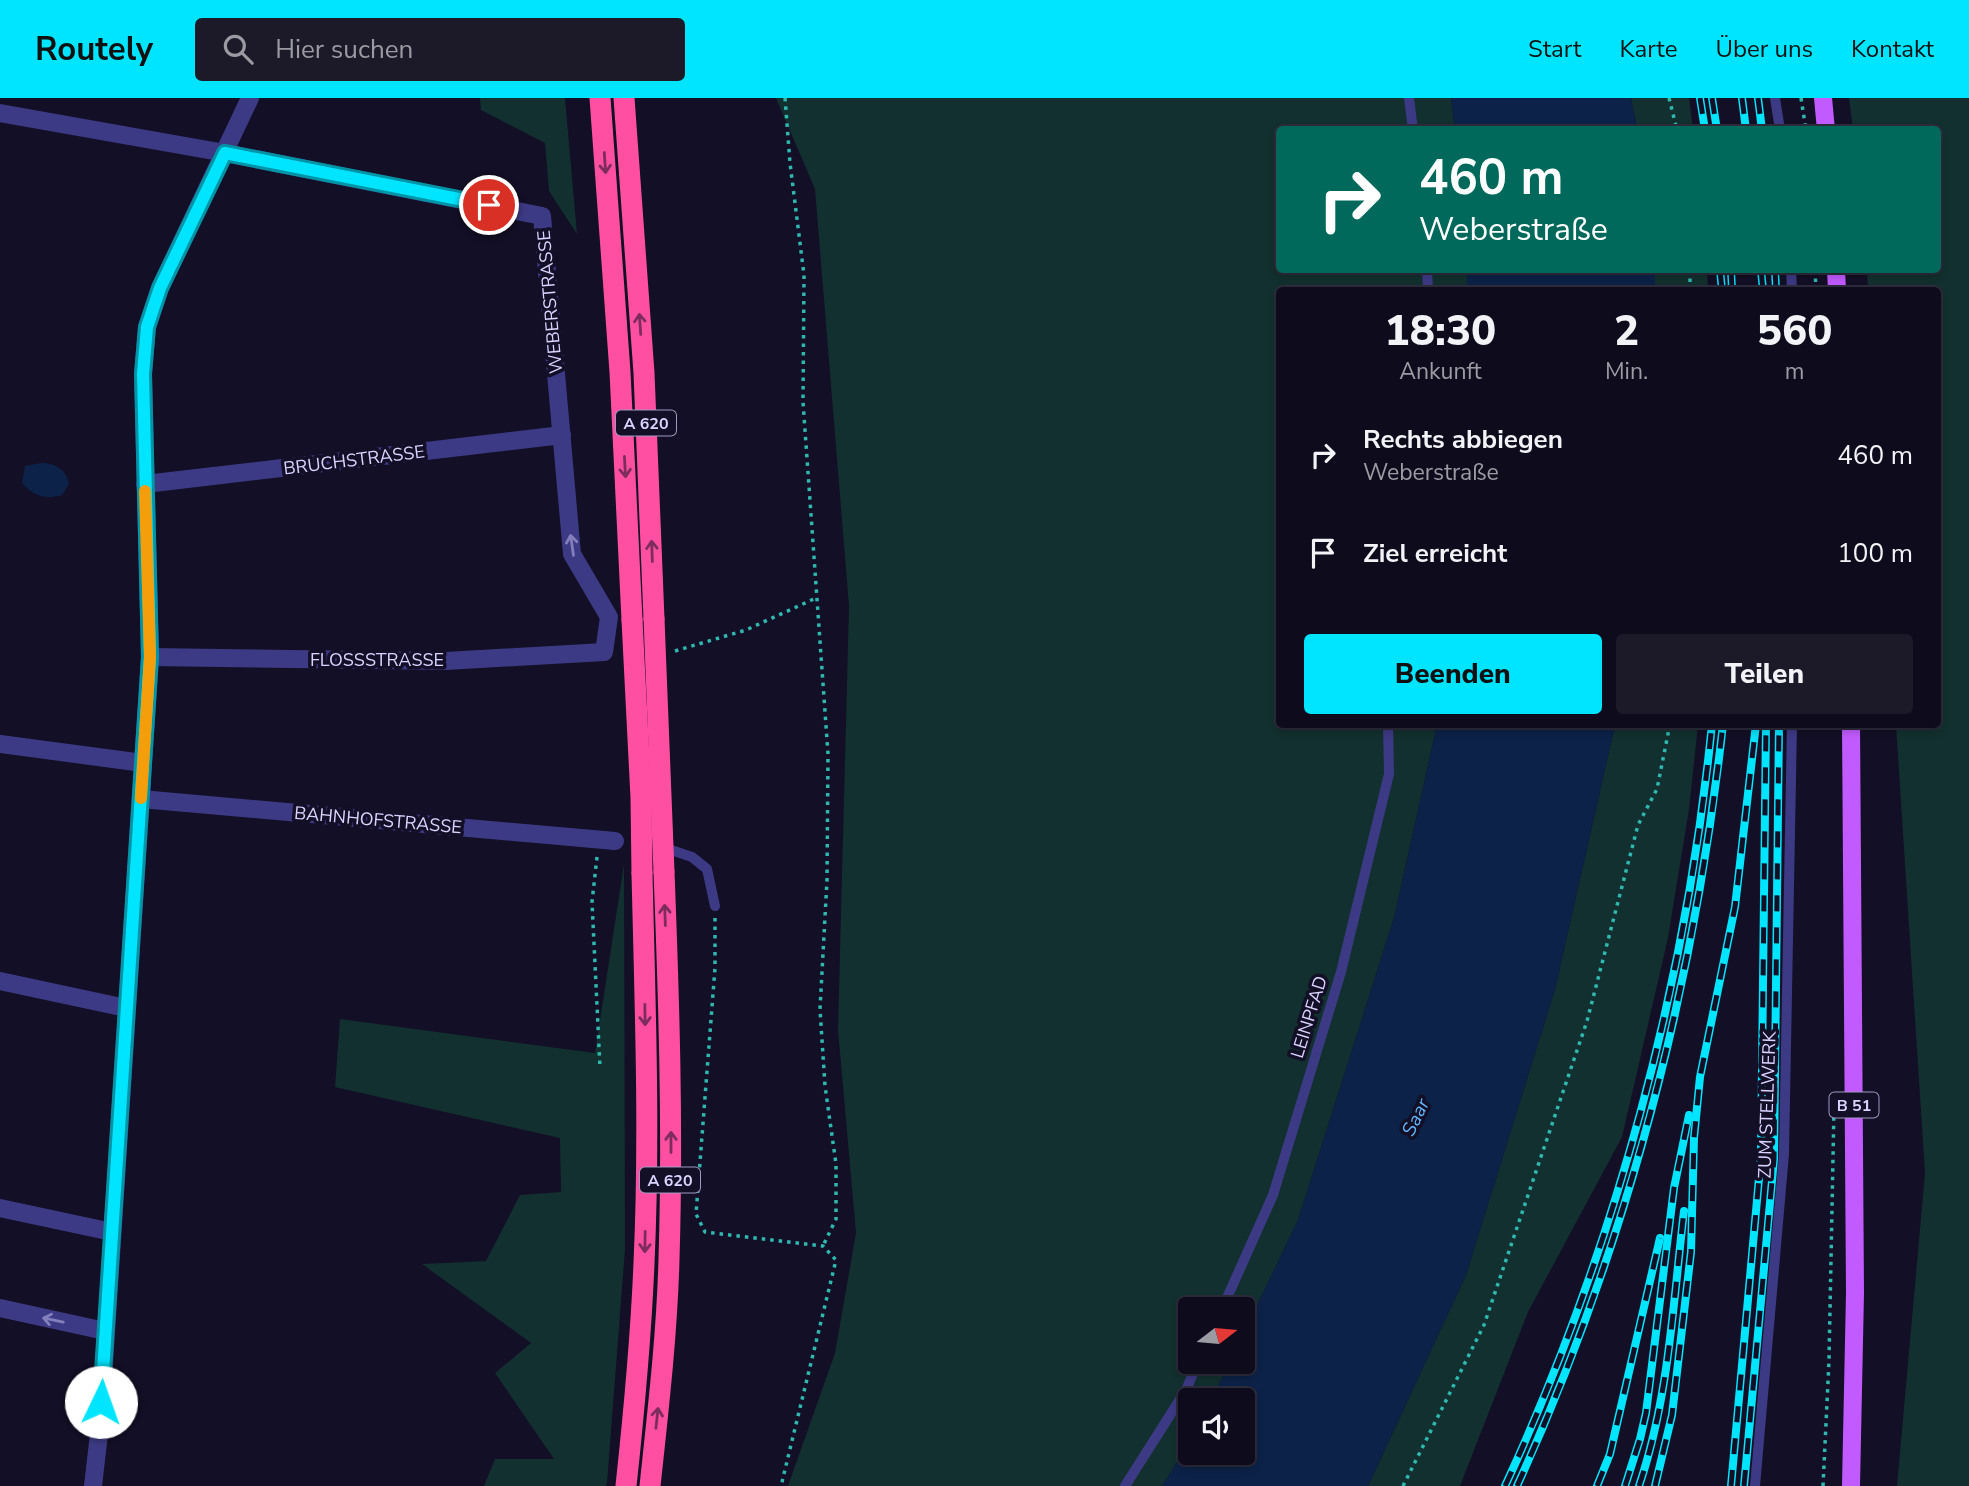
<!DOCTYPE html>
<html lang="de">
<head>
<meta charset="utf-8">
<style>
  :root { --surface:#0e0b1c; --page:#1c1929; --text:#f1f3f6; --muted:#9b9ba3; --line:#2e2b3b; --accent:#00e5ff }
  body { margin:0; font-family:"Nunito Sans",sans-serif; background:var(--page); color:var(--text); height:100vh; display:flex; flex-direction:column; font-size:26px; white-space:nowrap }
  * { box-sizing:border-box; margin:0 }
  p { font-size:23px; color:var(--muted) }
  .icon { flex:none; width:38px; height:38px; fill:none; stroke:currentColor; stroke-width:2; stroke-linecap:round; stroke-linejoin:round }
  .map { position:relative; flex:1; overflow:hidden }
  .sheet { position:absolute; left:1276px; top:189px; width:665px; height:441px; display:flex; flex-direction:column; background:var(--surface); border-radius:7px; box-shadow:0 4px 10px #0003,0 0 0 2px var(--line) }
  .sheet>* { flex:none }
  .hud { position:absolute; left:1276px; top:28px; width:665px; height:147px; border-radius:7px; box-shadow:0 4px 10px #0003,0 0 0 2px var(--line); background:#00695c; color:#fff; overflow:hidden }
  .needle { width:46px; rotate:74deg }
  .tools { position:absolute; left:1178px; top:1199px; display:grid; gap:14px }
  .tools a { display:grid; place-items:center; width:77px; height:77px; border-radius:7px; background:var(--surface); box-shadow:0 4px 10px #0003,0 0 0 2px var(--line); font-size:35px }
  .pin { position:absolute; display:grid; place-items:center; width:60px; height:60px; color:#fff; margin:-30px; border:4px solid #fff; border-radius:50%; box-shadow:0 2px 7px #0007 }
  .me { position:absolute; width:77px; margin:-38px; rotate:3deg; stroke-linejoin:round; filter:drop-shadow(0 0 5px #0008) }
  .turn { display:flex; align-items:center; gap:24px; height:147px; padding:0 28px; font-size:32px }
  .turn .icon { width:91px; height:91px; stroke-width:2.5 }
  .turn b { display:block; font-size:49px; line-height:60px }
  .eta { display:flex; justify-content:space-evenly; align-items:center; height:119px; text-align:center }
  .eta b { font-size:42px; font-weight:800; line-height:49px }
  .cta { display:flex; gap:14px; margin-top:auto; padding:14px 28px }
  .cta a { flex:1; height:80px; border-radius:7px; background:var(--accent); color:#111; font-size:28px; font-weight:800; line-height:80px; text-align:center }
  .cta a+a { background:var(--page); color:var(--text) }
  ul { padding:0; list-style:none }
  li { display:flex; align-items:center; gap:21px; height:98px; padding:0 28px }
  li div { flex:1 }
  li b { display:block; font-size:26px }
  li em { font-style:normal }
  header { display:flex; align-items:center; gap:42px; box-sizing:border-box; height:98px; padding:0 35px; background:var(--accent); color:#111 }
  header strong { font-size:33px }
  nav { display:flex; gap:38px; margin-inline-start:auto; font-size:24px }
  .search { width:490px; height:63px; background:var(--page); display:flex; align-items:center; gap:18px; box-sizing:border-box; padding:0 24px; border-radius:7px; color:var(--muted); font-size:26px }
  .map>svg:first-child { display:block }
  .green { fill:#12302f }
  .water { fill:#0c2248 }
  .lines { fill:none; stroke-linecap:round; stroke-linejoin:round }
  .path { stroke:#2fb8b0; stroke-width:3.5; stroke-dasharray:3.5 5; stroke-linecap:butt }
  .lane { stroke:#3d3a85; stroke-width:10 }
  .street { stroke:#3d3a85; stroke-width:18 }
  .primary { stroke:#c25bff; stroke-width:18 }
  .highway { stroke:#ff4fa3; stroke-width:21 }
  .rail-casing { stroke:#00e5ff; stroke-width:8 }
  .rail { stroke:#130f26; stroke-width:5; stroke-dasharray:16; stroke-linecap:butt }
  .highway-bridge { stroke:#ff4fa3; stroke-width:21 }
  .oneway { stroke:#7d2c5e }
  .oneway2 { stroke:#837fbc }
  .route-casing { stroke:#0095a6; stroke-width:18 }
  .route { stroke:#00e5ff; stroke-width:12 }
  .slow { stroke:#f59e0b; stroke-width:12 }
  .labels { text-anchor:middle; stroke-width:7; stroke-linejoin:round; paint-order:stroke }
  .shield { fill:#130f26; stroke:#9e99be; stroke-width:2 }
  .shield-label { font-size:16px; font-weight:bold; fill:#d9d4ff }
  .street-label { font-size:18px; fill:#d9d4ff; stroke:#130f26 }
  .water-label { font-size:19px; font-style:italic; fill:#62b6ff; stroke:#130f26 }
</style>
</head>
<body>
<header>
<strong>Routely</strong>
<div class="search"><svg class="icon" aria-label="search" viewBox="0 0 24 24"><circle cx="10" cy="10" r="6"/><path d="M15 15l6 6"/></svg>Hier suchen</div>
<nav><a>Start</a><a>Karte</a><a>Über uns</a><a>Kontakt</a></nav>
</header>
<div class="map">
<svg width="1969" height="1388" viewBox="0 0 1969 1388">
  <rect width="100%" height="100%" fill="#130f26"/>
  <!-- green -->
  <g class="green">
    <polygon points="480,0 565,0 577,136 549,93 545,45 481,12"/>
    <polygon points="776,0 1451,0 1455,31 1279,32 1279,172 1467,172 1467,192 1279,192 1279,626 1437,627 1394,820 1298,1122 1243,1237 1242,1211 1190,1211 1190,1264 1230,1264 1211,1302 1190,1302 1190,1344 1162,1388 788,1388 835,1255 856,1135 838,932 849,508 815,91"/>
    <polygon points="1631,0 1689,0 1693,31 1637,31"/>
    <polygon points="1849,0 1969,0 1969,1388 1897,1388 1925,1075 1896,627 1937,626 1937,192 1868,192 1867,172 1937,172 1937,32 1853,31"/>
    <polygon points="1655,172 1707,172 1708,192 1655,192"/>
    <polygon points="1615,627 1698,627 1689,711 1668,840 1622,1039 1528,1214 1460,1388 1368,1388 1466,1177 1555,891"/>
    <polygon points="624,766 625,1151 607,1385 606,1388 484,1388 495,1361 554,1361 495,1275 531,1245 422,1166 486,1163 520,1097 561,1094 560,1040 335,989 340,921 595,955"/>
  </g>
  <!-- water -->
  <g class="water">
    <polygon points="1451,0 1631,0 1637,31 1455,31"/>
    <rect x="1467" y="172" width="188" height="20"/>
    <path d="M41 365C55 365 66 371 69 386L62 397C44 402 34 398 22 385L25 368Z"/>
    <polygon points="1437,627 1615,627 1555,891 1466,1177 1368,1388 1162,1388 1190,1344 1190,1354 1242,1354 1242,1302 1211,1302 1230,1264 1242,1264 1243,1237 1298,1122 1394,820"/>
  </g>
  <g class="lines">
    <!-- path -->
    <g class="path">
      <polyline points="785,0 790,65 804,177 803,304 828,656 827,782 820,911 825,988 836,1066 836,1121 823,1148"/>
      <polyline points="1669,0 1677,32"/>
      <polyline points="1801,0 1806,32"/>
      <polyline points="1690,172 1690,192"/>
      <polyline points="1815,172 1816,192"/>
      <polyline points="675,553 746,532 816,500"/>
      <polyline points="597,759 592,804 600,970"/>
      <polyline points="715,820 715,870 696,1116 705,1134 823,1148 836,1162 781,1388"/>
      <polyline points="1403,1388 1484,1227 1587,923 1638,727 1657,691 1670,626"/>
      <polyline points="1823,1388 1829,1263 1834,1009"/>
    </g>
    <!-- lane -->
    <g class="lane">
      <polyline points="1409,0 1413,32"/>
      <polyline points="1775,0 1780,32"/>
      <polyline points="1427,172 1428,192"/>
      <polyline points="1791,172 1792,192"/>
      <polyline points="662,749 692,759 707,771 715,808"/>
      <polyline points="1222,1211 1273,1097 1341,874 1389,676 1388,626"/>
      <polyline points="1125,1388 1186,1292 1198,1264"/>
      <polyline points="1755,1388 1784,1056 1792,626"/>
    </g>
    <!-- street -->
    <g class="street">
      <polyline points="0,15 225,55 542,118 572,456 609,519 604,554 446,563 150,559"/>
      <polyline points="145,386 562,337"/>
      <polyline points="0,646 143,665"/>
      <polyline points="141,701 615,743"/>
      <polyline points="0,883 126,910"/>
      <polyline points="0,1110 112,1134"/>
      <polyline points="0,1210 105,1233"/>
      <polyline points="93,1388 100,1327 150,559 143,276 147,229 160,190 250,0"/>
    </g>
    <!-- primary -->
    <g class="primary">
      <polyline points="1823,0 1826,32"/>
      <polyline points="1836,172 1837,192"/>
      <polyline points="1851,1388 1855,1195 1851,626"/>
    </g>
    <!-- highway -->
    <g class="highway">
      <polyline points="600,0 620,274 632,522"/>
      <polyline points="624,0 644,275 654,521"/>
      <path d="M626 1388C634 1314 641 1239 644 1165 650 1035 645 905 642 775"/>
      <path d="M650 1388C658 1313 667 1237 669 1161 673 1032 669 903 664 774"/>
    </g>
    <!-- rail casing -->
    <g class="rail-casing">
      <g id="rail">
        <polyline points="1700,0 1705,32"/>
        <polyline points="1712,0 1717,32"/>
        <polyline points="1742,0 1746,32"/>
        <polyline points="1758,0 1762,32"/>
        <polyline points="1720,172 1722,192"/>
        <polyline points="1731,172 1732,192"/>
        <polyline points="1761,172 1763,192"/>
        <polyline points="1775,172 1776,192"/>
        <path d="M1505 1388C1615 1150 1686 888 1712 626"/>
        <path d="M1517 1388C1627 1147 1694 889 1723 626"/>
        <polyline points="1597,1388 1610,1356 1660,1140"/>
        <polyline points="1625,1388 1640,1341 1646,1315 1674,1090 1689,1017"/>
        <path d="M1639 1388C1669 1300 1673 1205 1684 1113"/>
        <polyline points="1655,1388 1672,1317 1691,1154 1694,1040 1700,979 1735,809 1756,626"/>
        <polyline points="1731,1388 1761,1058 1766,626"/>
        <polyline points="1744,1388 1774,1061 1779,626"/>
      </g>
    </g>
    <!-- rail -->
    <use href="#rail" class="rail"/>
    <!-- highway-bridge -->
    <g class="highway-bridge">
      <polyline points="654,521 664,774"/>
      <polyline points="632,522 641,700 642,775"/>
    </g>
  </g>
  <!-- one-way arrows -->
  <defs><path id="oneway-shaft" d="M-6 0H5M1.5-3L5.5 0L1.5 3" fill="none" stroke-width="1.6" stroke-linecap="round" stroke-linejoin="round" transform="scale(1.75)"/></defs>
  <g class="oneway">
    <use href="#oneway-shaft" transform="translate(605 65) rotate(86)"/>
    <use href="#oneway-shaft" transform="translate(640 226) rotate(-94)"/>
    <use href="#oneway-shaft" transform="translate(625 369) rotate(87)"/>
    <use href="#oneway-shaft" transform="translate(652 453) rotate(-92)"/>
    <use href="#oneway-shaft" transform="translate(665 817) rotate(-92)"/>
    <use href="#oneway-shaft" transform="translate(645 917) rotate(89)"/>
    <use href="#oneway-shaft" transform="translate(671 1044) rotate(-90)"/>
    <use href="#oneway-shaft" transform="translate(645 1144) rotate(91)"/>
    <use href="#oneway-shaft" transform="translate(657 1320) rotate(-84)"/>
  </g>
  <g class="oneway2">
    <use href="#oneway-shaft" transform="translate(572 447) rotate(-98)"/>
    <use href="#oneway-shaft" transform="translate(53 1222) rotate(-168)"/>
  </g>
  <g class="lines">
    <!-- route casing -->
    <g class="route-casing">
      <polyline id="route" points="101,1304 150,559 143,276 147,229 160,190 225,55 489,107"/>
    </g>
    <!-- route -->
    <use href="#route" class="route"/>
    <!-- slow -->
    <polyline class="slow" points="141,700 150,559 145,393"/>
  </g>
  <g class="labels">
    <!-- shield labels -->
    <g class="shield">
      <rect x="616" y="312.5" width="60" height="25" rx="5"/>
      <rect x="1829.5" y="994.5" width="49" height="25" rx="5"/>
      <rect x="640" y="1069.5" width="60" height="25" rx="5"/>
    </g>
    <g class="shield-label">
      <text x="646" y="331">A 620</text>
      <text x="1854" y="1013">B 51</text>
      <text x="670" y="1088">A 620</text>
    </g>
    <!-- street labels -->
    <g class="street-label">
      <text transform="translate(550 204) rotate(-95)" y="6">WEBERSTRASSE</text>
      <text transform="translate(354 362) rotate(-7)" y="6">BRUCHSTRASSE</text>
      <text x="377" y="568">FLOSSSTRASSE</text>
      <text transform="translate(378 722) rotate(5)" y="6">BAHNHOFSTRASSE</text>
      <text transform="translate(1309 919) rotate(-73)" y="6">LEINPFAD</text>
      <text transform="translate(1767 1007) rotate(-88)" y="6">ZUM STELLWERK</text>
    </g>
    <!-- water labels -->
    <g class="water-label">
      <text transform="translate(1415 1019) rotate(-64)" y="7">Saar</text>
    </g>
  </g>
</svg>
<div class="tools">
<a><svg class="needle" viewBox="-14 -14 28 28"><path d="M0-13l5 13h-10z" fill="#e53935"/><path d="M0 13l5-13h-10z" fill="#9b9ba3"/></svg></a>
<a><svg class="icon" aria-label="sound" viewBox="0 0 24 24"><path d="M4 9h4l5-4v14l-5-4H4zM17 9q2 3 0 6"/></svg></a>
</div>
<div class="pin" style="left:489px;top:107px;background:#d93025"><svg class="icon" aria-label="arrive" viewBox="0 0 24 24"><path d="M6 21V4h12l-3 4 3 4H6"/></svg></div>
<svg class="me" style="left:101px;top:1304px" viewBox="-20 -20 40 40"><circle r="19" fill="#fff"/><path d="M0-13L10 11 0 6-10 11z" fill="#00e5ff"/></svg>
<div class="hud">
<div class="turn"><svg class="icon" aria-label="right" viewBox="0 0 24 24"><path d="M7 20v-9h11M14 6l5 5-5 5"/></svg><div><b>460 m</b>Weberstraße</div></div>
</div>
<section class="sheet">
<div class="eta">
<div><b>18:30</b><p>Ankunft</p></div>
<div><b>2</b><p>Min.</p></div>
<div><b>560</b><p>m</p></div>
</div>
<ul>
<li><svg class="icon" aria-label="right" viewBox="0 0 24 24"><path d="M7 20v-9h11M14 6l5 5-5 5"/></svg><div><b>Rechts abbiegen</b><p>Weberstraße</p></div><em>460 m</em></li>
<li><svg class="icon" aria-label="arrive" viewBox="0 0 24 24"><path d="M6 21V4h12l-3 4 3 4H6"/></svg><div><b>Ziel erreicht</b></div><em>100 m</em></li>
</ul>
<div class="cta"><a>Beenden</a><a>Teilen</a></div>
</section>
</div>
</body>
</html>
